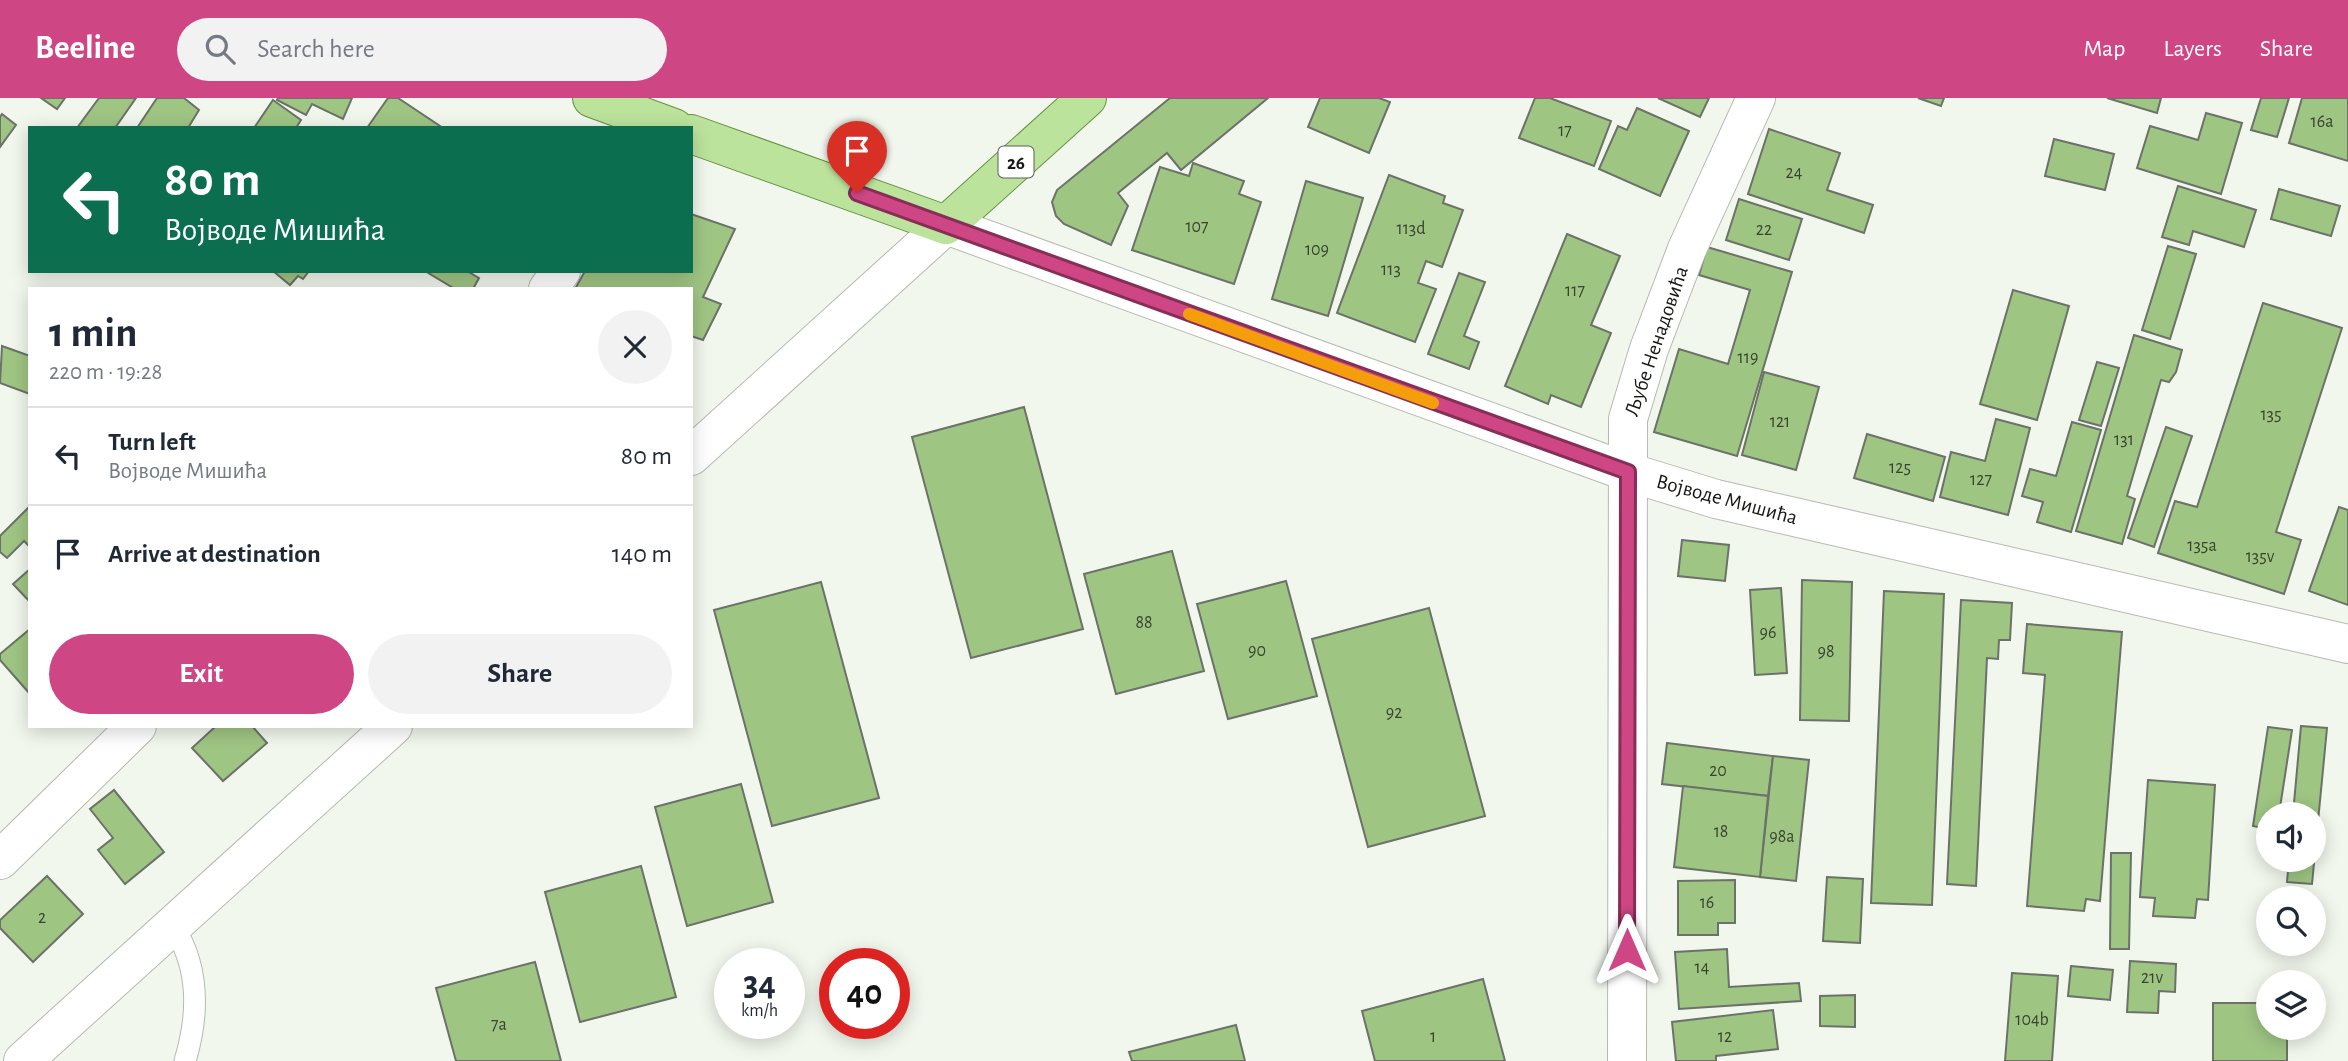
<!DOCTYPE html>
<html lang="en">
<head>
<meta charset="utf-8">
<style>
  :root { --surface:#fff; --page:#f2f2f3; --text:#1f2937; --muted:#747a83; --line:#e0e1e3; --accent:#ce4684 }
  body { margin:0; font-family:"Alegreya Sans",sans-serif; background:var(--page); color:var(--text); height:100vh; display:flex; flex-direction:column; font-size:26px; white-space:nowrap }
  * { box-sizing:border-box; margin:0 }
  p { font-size:23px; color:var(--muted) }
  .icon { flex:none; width:38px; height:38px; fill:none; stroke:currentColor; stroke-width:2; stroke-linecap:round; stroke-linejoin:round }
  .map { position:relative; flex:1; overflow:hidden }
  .details { position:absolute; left:28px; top:189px; width:665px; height:441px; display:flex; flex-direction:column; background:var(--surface); border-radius:0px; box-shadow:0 4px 18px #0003 }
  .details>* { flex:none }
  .banner { position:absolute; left:28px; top:28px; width:665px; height:147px; border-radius:0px; box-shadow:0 4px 18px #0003; background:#0b6e4f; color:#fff; overflow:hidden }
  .buttons { position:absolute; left:2256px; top:704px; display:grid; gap:14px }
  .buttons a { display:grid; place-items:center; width:70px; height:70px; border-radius:50%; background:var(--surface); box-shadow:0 4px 18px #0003; font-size:35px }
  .speed { position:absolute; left:714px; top:850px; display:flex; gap:14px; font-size:35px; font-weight:700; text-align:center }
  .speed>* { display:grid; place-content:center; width:91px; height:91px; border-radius:50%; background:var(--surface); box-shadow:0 4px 18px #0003; line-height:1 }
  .speed small { font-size:18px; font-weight:400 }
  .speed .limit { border:10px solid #d22; background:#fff; color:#111 }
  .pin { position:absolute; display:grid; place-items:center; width:60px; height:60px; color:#fff; margin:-72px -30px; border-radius:50% 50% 50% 0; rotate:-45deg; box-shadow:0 0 7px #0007 }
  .pin .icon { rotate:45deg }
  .me { position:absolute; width:77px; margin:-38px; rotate:0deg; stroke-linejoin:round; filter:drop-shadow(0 0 5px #0008) }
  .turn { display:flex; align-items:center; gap:24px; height:147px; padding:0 21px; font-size:32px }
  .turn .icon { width:91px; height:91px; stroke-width:2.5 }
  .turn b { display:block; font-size:49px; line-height:60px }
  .round { display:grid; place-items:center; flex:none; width:74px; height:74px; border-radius:37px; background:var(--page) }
  .summary { display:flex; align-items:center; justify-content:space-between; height:119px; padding:0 21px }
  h1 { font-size:42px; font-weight:600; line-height:52px }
  .button { display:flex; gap:14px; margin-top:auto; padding:14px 21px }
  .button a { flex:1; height:80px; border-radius:42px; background:var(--accent); color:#fff; font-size:28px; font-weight:600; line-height:80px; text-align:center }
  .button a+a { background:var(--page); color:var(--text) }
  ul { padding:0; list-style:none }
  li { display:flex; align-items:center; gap:21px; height:98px; padding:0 21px; border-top:2px solid var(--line) }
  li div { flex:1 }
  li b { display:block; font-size:26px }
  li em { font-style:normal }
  header { display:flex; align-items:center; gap:42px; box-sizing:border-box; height:98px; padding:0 35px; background:var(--accent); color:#fff }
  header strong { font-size:33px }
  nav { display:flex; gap:38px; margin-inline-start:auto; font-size:24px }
  .search { width:490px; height:63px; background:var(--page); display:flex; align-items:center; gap:18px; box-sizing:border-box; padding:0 24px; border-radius:38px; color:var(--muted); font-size:26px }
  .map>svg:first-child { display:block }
  .building { fill:#9fc583; stroke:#6c7269; stroke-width:2 }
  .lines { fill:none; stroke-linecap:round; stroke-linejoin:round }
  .service-casing { stroke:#b4bab1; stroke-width:23 }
  .minor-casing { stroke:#b4bab1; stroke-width:40 }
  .tertiary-casing { stroke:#b4bab1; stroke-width:40 }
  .primary-casing { stroke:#659042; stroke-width:40 }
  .service { stroke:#fff; stroke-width:21 }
  .minor { stroke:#fff; stroke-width:38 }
  .tertiary { stroke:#fff; stroke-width:38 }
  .primary { stroke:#bce39c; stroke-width:38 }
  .route-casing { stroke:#862e56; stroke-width:18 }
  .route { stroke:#ce4684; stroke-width:12 }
  .slow { stroke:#f59e0b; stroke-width:12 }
  .labels { text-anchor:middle; stroke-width:5; stroke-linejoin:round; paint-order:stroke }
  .number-label { font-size:18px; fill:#384330 }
  .shield { fill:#fff; stroke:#5c5d5a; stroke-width:2 }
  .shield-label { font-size:19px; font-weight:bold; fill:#161814 }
  .street-label { font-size:21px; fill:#161814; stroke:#fff }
</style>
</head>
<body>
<header>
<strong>Beeline</strong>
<div class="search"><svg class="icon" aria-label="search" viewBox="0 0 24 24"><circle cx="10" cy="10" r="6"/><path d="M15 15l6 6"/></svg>Search here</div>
<nav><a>Map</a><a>Layers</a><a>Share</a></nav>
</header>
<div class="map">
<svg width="2348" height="963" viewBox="0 0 2348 963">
  <rect width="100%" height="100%" fill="#f1f7ed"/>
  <!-- building -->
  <g class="building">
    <polygon points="41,0 65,0 57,11"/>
    <polygon points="99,0 136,0 115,30 77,30"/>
    <polygon points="157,0 184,0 199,12 188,30 137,30"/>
    <polygon points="278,0 352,0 343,21 312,6 306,17 277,2"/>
    <polygon points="388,0 398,0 443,30 367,30"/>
    <polygon points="1170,0 1268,0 1181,72 1167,55 1118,95 1128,108 1111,147 1064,126 1056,118 1052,104 1057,92"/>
    <polygon points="1320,0 1379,0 1390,4 1369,55 1308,29"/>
    <polygon points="1535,0 1550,0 1611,23 1594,68 1519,40"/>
    <polygon points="1658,0 1709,0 1700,19"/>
    <polygon points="1918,0 1944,0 1941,8"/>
    <polygon points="2107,0 2161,0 2157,15"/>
    <polygon points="2261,0 2289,0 2277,39 2251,32"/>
    <polygon points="2302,0 2348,0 2348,63 2289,45"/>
    <polygon points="273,2 301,22 296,30 254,30"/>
    <polygon points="1637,10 1689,33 1660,98 1599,71 1618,28 1627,32"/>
    <polygon points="2206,15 2242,25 2221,96 2137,70 2150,28 2198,42"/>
    <polygon points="2,16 16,27 0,49 0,19"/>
    <polygon points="1769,31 1840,55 1827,92 1873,107 1864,135 1748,96"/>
    <polygon points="2054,41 2114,56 2105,92 2045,78"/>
    <polygon points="1193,65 1244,83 1239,96 1261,104 1234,186 1132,152 1160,69 1189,78"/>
    <polygon points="1389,77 1445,98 1443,105 1463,112 1442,169 1426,163 1418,185 1436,191 1415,244 1337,215"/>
    <polygon points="1306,83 1363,100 1328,218 1272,201"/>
    <polygon points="2178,88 2256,112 2244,149 2193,133 2189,147 2162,139"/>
    <polygon points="2279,91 2340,108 2331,138 2271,121"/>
    <polygon points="1739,101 1802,121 1789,162 1726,142"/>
    <polygon points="691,116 735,131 703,199 721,206 703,242 691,238 691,191 575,191 585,173 691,173"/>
    <polygon points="1567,136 1620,158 1591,227 1611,235 1581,309 1551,297 1548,306 1505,288"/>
    <polygon points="2168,148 2196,156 2170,241 2142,232"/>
    <polygon points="1707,149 1792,174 1737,358 1654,334 1679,251 1728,266 1750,192 1699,177"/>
    <polygon points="273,173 309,173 303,181 298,178 290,187"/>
    <polygon points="425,173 467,173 479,180 473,191 455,191"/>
    <polygon points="1459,175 1485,184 1464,238 1479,244 1469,271 1428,256"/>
    <polygon points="2013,192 2069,208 2037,322 1980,306"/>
    <polygon points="2263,205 2342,230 2276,434 2301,442 2284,496 2158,455 2175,403 2197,409"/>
    <polygon points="2134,237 2182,252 2176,274 2169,284 2161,282 2127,398 2135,401 2122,446 2076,433"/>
    <polygon points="2,248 30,258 30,296 0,285"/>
    <polygon points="2097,264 2119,270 2101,328 2079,322"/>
    <polygon points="1764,274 1819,289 1796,372 1742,357"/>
    <polygon points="1024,309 1083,531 971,560 912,339"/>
    <polygon points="1996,321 2030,330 2008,417 1940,399 1951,354 1985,363"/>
    <polygon points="2072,324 2101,332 2071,434 2037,424 2043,404 2022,398 2030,371 2056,378"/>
    <polygon points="2166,329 2192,338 2154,449 2128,440"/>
    <polygon points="1867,336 1945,359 1933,403 1854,380"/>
    <polygon points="30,408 30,449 24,443 7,460 0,454 0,438"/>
    <polygon points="2339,409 2348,412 2348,507 2309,493"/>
    <polygon points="1682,442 1729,447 1725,483 1678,478"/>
    <polygon points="1172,453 1204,573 1116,596 1084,476"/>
    <polygon points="30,471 30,504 13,486"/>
    <polygon points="1802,482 1852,484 1849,623 1800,622"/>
    <polygon points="1286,483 1317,598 1228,621 1197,506"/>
    <polygon points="821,484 879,700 772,728 714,512"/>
    <polygon points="1781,490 1787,575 1755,577 1750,492"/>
    <polygon points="1884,493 1944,496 1932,807 1871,805"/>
    <polygon points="1961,502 2012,505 2010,542 1999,542 1998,561 1987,560 1976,788 1947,786"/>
    <polygon points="1429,510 1485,718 1368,749 1312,541"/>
    <polygon points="2027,526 2122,534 2100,803 2086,801 2084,813 2027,808 2045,577 2023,575"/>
    <polygon points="30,531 30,596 0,562 0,556"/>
    <polygon points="216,628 252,628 267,645 223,683 192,650"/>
    <polygon points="2301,628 2327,630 2312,786 2287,784 2289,761 2314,761 2314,716 2293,716"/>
    <polygon points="2268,629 2292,632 2279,716 2268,716 2268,731 2253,728"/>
    <polygon points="1667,645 1773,658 1768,698 1662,686"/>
    <polygon points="1773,658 1809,662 1796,783 1760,779"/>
    <polygon points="2148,682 2215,687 2208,802 2197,801 2195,820 2153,818 2155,800 2140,799"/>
    <polygon points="741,686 773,804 687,828 655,709"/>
    <polygon points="1683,688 1768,698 1760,779 1674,769"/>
    <polygon points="114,692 164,754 125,786 98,752 113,740 90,711"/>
    <polygon points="2111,755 2131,755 2129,851 2110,851"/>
    <polygon points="641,768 676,899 580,924 545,794"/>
    <polygon points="47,778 83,816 33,864 0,830 0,822"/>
    <polygon points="1827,779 1863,781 1860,845 1823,843"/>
    <polygon points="1735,782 1735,825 1718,825 1718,837 1678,837 1678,783"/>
    <polygon points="1727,851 1729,889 1799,885 1801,903 1679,911 1675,854"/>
    <polygon points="2130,863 2176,866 2175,894 2159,893 2158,915 2127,914"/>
    <polygon points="535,864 561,963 456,963 436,890"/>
    <polygon points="2071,868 2113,872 2110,902 2068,898"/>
    <polygon points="2012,875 2058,878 2052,963 2005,963"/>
    <polygon points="1483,881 1505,963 1375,963 1362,913"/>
    <polygon points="1855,897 1855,929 1820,928 1820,898"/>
    <polygon points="2213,905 2268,905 2268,929 2287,929 2287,963 2213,963"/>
    <polygon points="1773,912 1778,951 1716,958 1716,963 1676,963 1672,924"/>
    <polygon points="1236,927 1245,963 1132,963 1129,954"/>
  </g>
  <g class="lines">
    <!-- service casing -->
    <g class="service-casing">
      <path id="service" d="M173 828C200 870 199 916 185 963"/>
    </g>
    <!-- minor casing -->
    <g class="minor-casing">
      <g id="minor">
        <polyline points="548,191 561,173"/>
        <polyline points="691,358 946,127"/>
        <polyline points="1628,374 1716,401 2348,546"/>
        <polyline points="0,762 137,628"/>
        <polyline points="23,963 393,628"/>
      </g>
    </g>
    <!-- tertiary casing -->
    <g class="tertiary-casing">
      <g id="tertiary">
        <polyline points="946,127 1628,374"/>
        <polyline points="1627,963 1628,321 1649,251 1687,151 1756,0"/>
      </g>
    </g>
    <!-- primary casing -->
    <g class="primary-casing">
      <g id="primary">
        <polyline points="592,0 674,30"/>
        <polyline points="691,36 946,127 1087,0"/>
      </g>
    </g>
    <!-- service -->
    <use href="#service" class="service"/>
    <!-- minor -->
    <use href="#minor" class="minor"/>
    <!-- tertiary -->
    <use href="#tertiary" class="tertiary"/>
    <!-- primary -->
    <use href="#primary" class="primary"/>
  </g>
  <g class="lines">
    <!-- route casing -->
    <g class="route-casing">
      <polyline id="route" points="857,95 1628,374 1627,852"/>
    </g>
    <!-- route -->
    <use href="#route" class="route"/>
    <!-- slow -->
    <polyline class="slow" points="1189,216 1433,305"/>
  </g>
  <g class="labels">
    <!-- number labels -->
    <g class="number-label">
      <text x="2322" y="29">16a</text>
      <text x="1565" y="38">17</text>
      <text x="1794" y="80">24</text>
      <text x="1197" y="134">107</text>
      <text x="1411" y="136">113d</text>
      <text x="1764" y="137">22</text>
      <text x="1317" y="157">109</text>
      <text x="1391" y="177">113</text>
      <text x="1575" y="198">117</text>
      <text x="1748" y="265">119</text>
      <text x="2271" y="322">135</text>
      <text x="1780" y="329">121</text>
      <text x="2124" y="347">131</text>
      <text x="1900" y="375">125</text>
      <text x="1981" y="387">127</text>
      <text x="2202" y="453">135a</text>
      <text x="2260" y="464">135v</text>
      <text x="1144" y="530">88</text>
      <text x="1768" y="540">96</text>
      <text x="1257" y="558">90</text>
      <text x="1826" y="559">98</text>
      <text x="1394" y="620">92</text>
      <text x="1718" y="678">20</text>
      <text x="1721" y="739">18</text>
      <text x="1782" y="744">98a</text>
      <text x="1707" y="810">16</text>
      <text x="42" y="825">2</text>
      <text x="1702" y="875">14</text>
      <text x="2152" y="885">21v</text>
      <text x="2032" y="927">104b</text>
      <text x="499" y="932">7a</text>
      <text x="1433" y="944">1</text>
      <text x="1725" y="944">12</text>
    </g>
    <!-- shield labels -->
    <rect class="shield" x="998.5" y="48.5" width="35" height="31" rx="5"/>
    <g class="shield-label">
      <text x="1016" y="71">26</text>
    </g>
    <!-- street labels -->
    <g class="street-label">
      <text transform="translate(1656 243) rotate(-71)" y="7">Љубе Ненадовића</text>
      <text transform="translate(1727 401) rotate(15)" y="7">Војводе Мишића</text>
    </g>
  </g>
</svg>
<div class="buttons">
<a><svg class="icon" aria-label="sound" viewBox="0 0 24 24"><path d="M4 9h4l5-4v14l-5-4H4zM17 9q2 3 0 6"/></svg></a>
<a><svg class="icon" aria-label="search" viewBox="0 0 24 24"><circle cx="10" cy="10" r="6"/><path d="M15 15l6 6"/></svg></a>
<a><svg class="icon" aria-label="layers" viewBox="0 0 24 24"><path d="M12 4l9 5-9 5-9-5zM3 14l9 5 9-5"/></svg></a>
</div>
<div class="speed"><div>34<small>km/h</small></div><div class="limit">40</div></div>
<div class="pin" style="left:857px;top:95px;background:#d93025"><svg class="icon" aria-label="arrive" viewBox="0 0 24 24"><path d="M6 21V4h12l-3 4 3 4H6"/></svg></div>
<svg class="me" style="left:1627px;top:852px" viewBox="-20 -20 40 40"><path d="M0-17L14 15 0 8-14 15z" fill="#ce4684" stroke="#fff" stroke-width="4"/></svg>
<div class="banner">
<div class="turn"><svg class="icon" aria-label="left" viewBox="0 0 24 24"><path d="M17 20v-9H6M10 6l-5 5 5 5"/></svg><div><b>80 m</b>Војводе Мишића</div></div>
</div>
<section class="details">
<div class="summary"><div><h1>1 min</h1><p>220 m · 19:28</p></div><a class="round"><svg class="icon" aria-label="close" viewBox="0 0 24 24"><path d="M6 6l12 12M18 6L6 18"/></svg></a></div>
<ul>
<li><svg class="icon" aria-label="left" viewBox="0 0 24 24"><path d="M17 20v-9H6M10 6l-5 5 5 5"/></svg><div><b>Turn left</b><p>Војводе Мишића</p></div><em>80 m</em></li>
<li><svg class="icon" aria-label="arrive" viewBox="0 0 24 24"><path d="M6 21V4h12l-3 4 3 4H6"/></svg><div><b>Arrive at destination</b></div><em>140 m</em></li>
</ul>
<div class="button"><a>Exit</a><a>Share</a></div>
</section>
</div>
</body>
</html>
